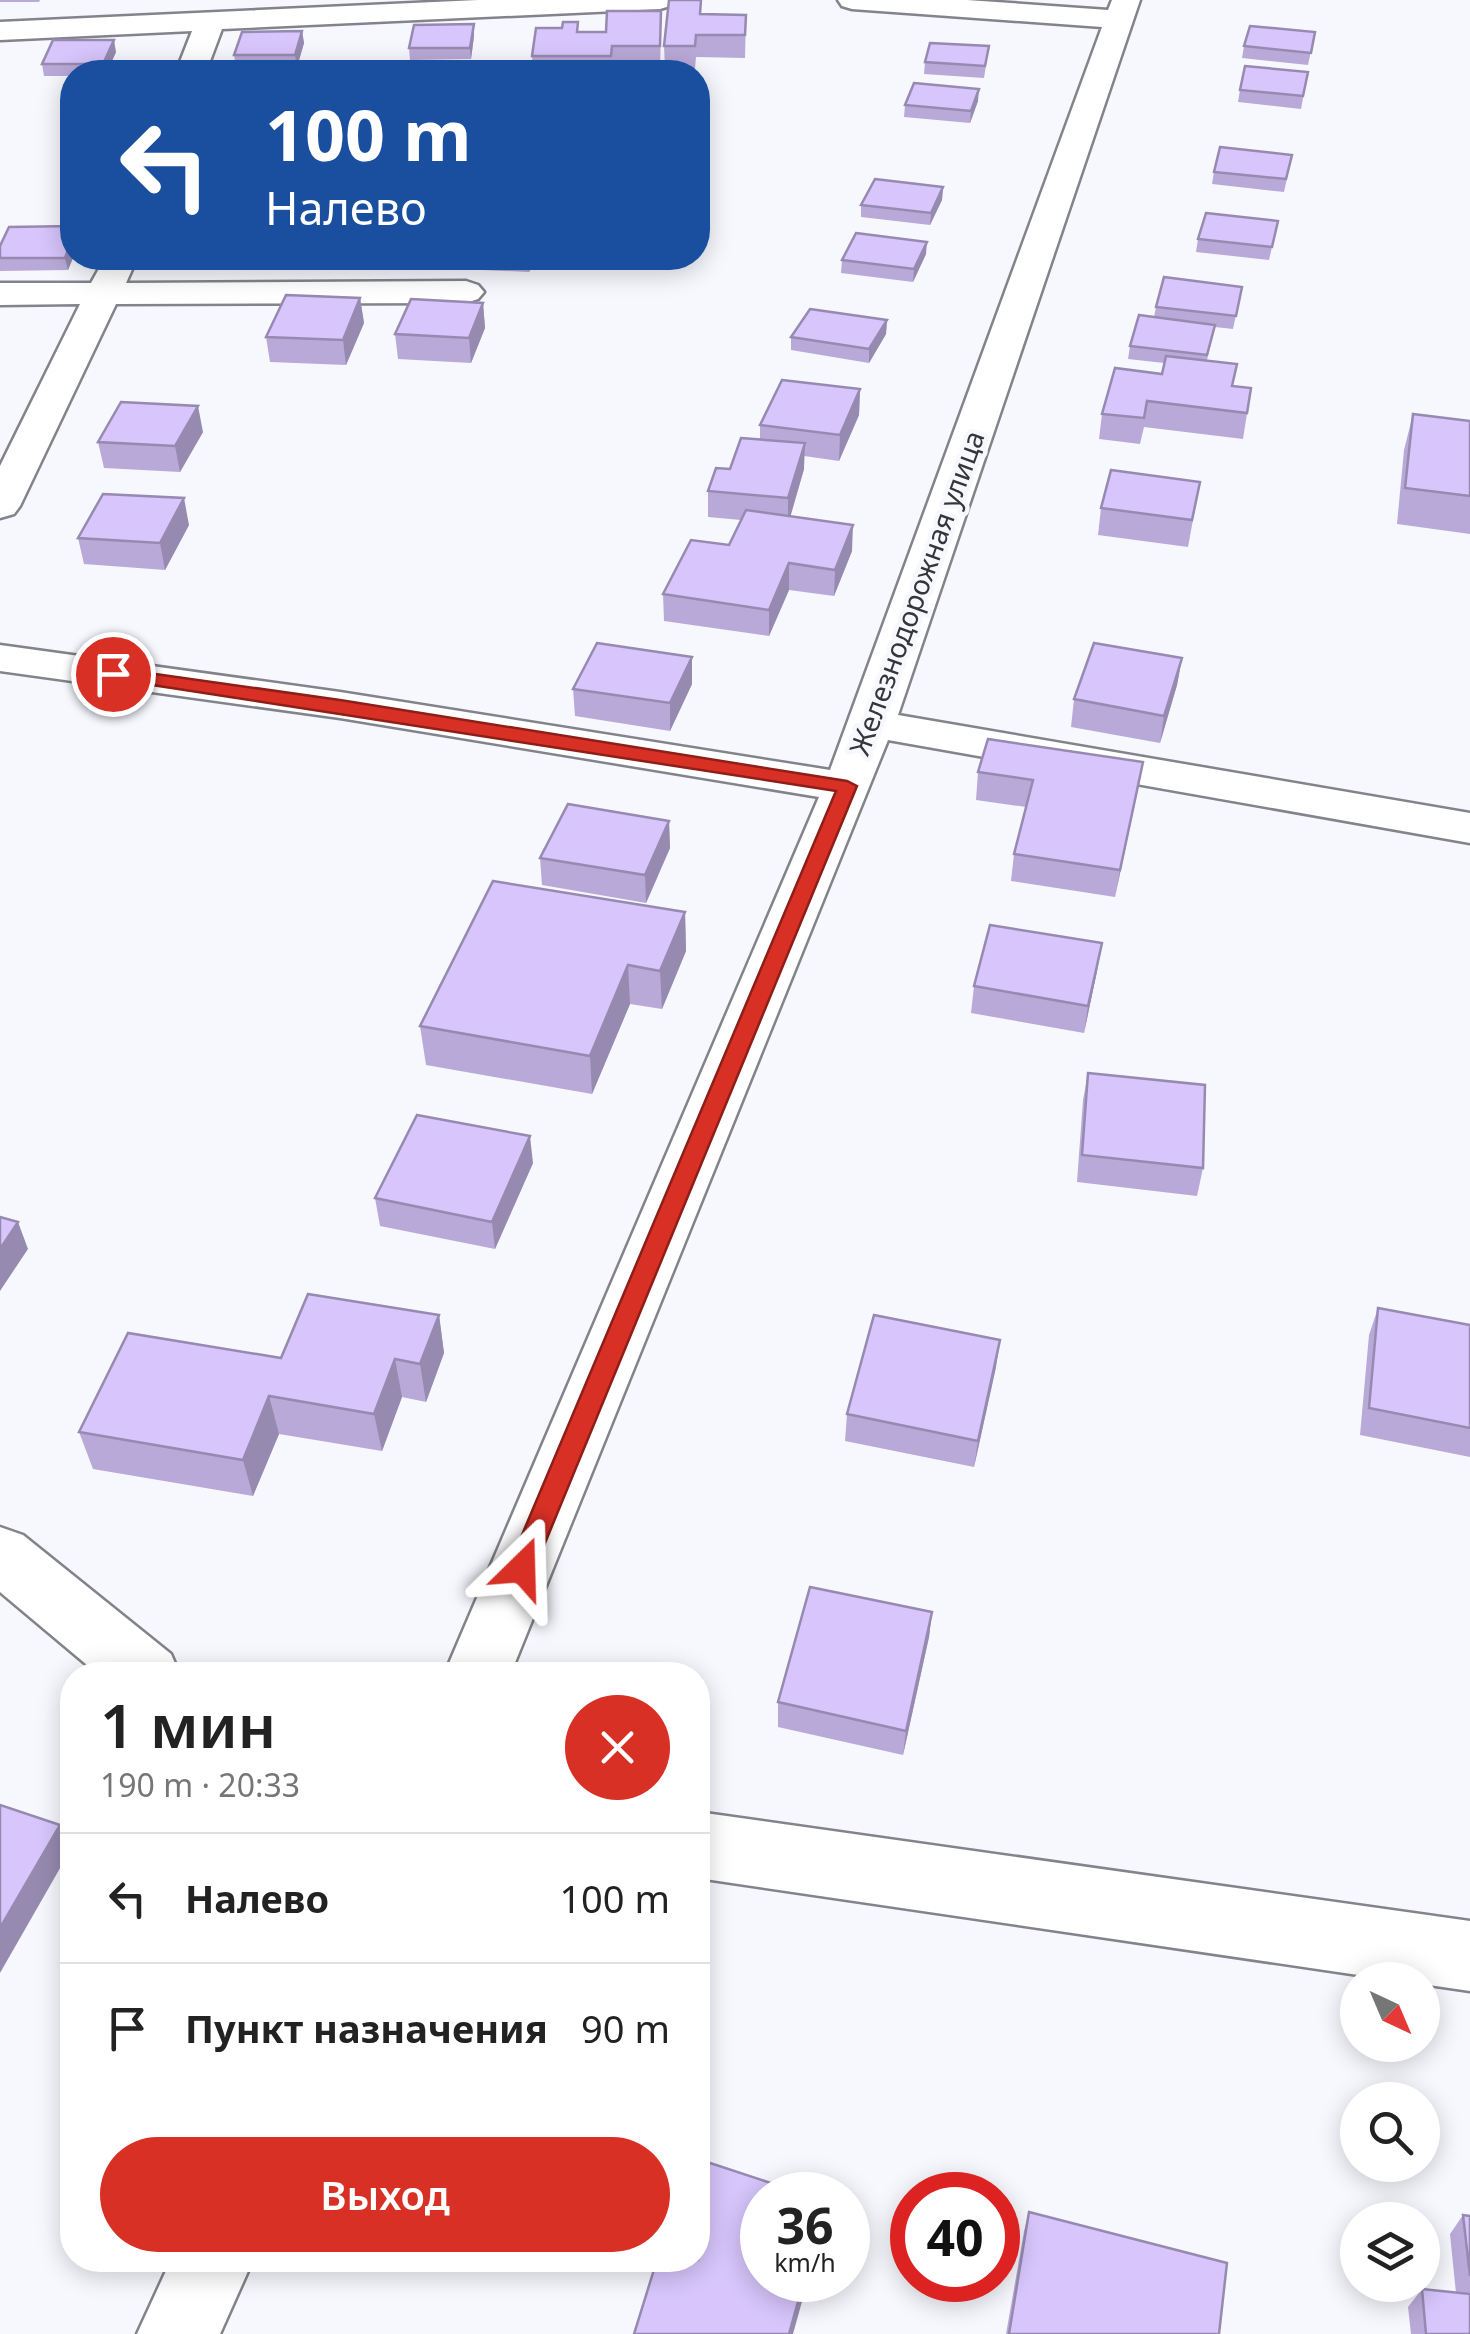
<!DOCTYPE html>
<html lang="ru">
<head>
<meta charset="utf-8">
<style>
  :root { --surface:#fff; --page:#f6f6f6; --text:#222; --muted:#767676; --line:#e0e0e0; --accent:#d93025 }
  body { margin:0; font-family:"Noto Sans",sans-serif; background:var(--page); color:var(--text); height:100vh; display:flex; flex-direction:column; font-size:38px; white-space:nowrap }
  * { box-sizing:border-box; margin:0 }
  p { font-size:32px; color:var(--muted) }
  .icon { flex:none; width:55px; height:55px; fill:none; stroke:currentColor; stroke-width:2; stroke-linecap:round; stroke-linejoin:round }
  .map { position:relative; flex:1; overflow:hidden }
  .sheet { position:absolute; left:60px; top:1662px; width:650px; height:610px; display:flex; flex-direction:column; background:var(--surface); border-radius:40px; box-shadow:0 5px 25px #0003 }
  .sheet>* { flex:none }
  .hud { position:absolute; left:60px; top:60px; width:650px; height:210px; border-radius:40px; box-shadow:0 5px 25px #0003; background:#1a4fa0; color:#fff; overflow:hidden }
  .needle { width:65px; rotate:136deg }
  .tools { position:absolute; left:1340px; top:1962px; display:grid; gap:20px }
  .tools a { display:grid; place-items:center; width:100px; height:100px; border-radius:50%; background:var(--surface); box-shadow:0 5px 25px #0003; font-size:50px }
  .speed { position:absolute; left:740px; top:2172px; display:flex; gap:20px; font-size:50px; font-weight:700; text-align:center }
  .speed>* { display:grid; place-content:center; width:130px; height:130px; border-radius:50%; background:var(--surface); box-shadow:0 5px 25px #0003; line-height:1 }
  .speed small { font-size:25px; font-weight:400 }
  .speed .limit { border:15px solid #d22; background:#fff; color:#111 }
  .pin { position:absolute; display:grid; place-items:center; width:85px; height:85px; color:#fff; margin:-42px; border:5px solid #fff; border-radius:50%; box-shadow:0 2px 10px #0007 }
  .me { position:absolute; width:110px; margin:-55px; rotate:22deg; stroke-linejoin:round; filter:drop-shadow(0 0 8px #0008) }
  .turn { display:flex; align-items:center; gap:35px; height:210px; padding:0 40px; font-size:45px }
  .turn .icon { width:130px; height:130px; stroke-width:2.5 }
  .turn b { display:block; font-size:70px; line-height:85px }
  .round { display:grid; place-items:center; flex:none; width:105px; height:105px; border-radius:52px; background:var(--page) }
  .overview { display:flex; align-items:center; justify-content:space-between; height:170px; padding:0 40px }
  h1 { font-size:60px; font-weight:600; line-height:75px }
  .primary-button { display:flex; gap:20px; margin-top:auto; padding:20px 40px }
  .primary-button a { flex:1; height:115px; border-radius:60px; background:var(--accent); color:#fff; font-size:40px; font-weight:600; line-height:115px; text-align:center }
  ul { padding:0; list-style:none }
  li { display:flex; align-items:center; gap:30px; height:130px; padding:0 40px; border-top:2px solid var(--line) }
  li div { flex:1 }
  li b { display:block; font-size:38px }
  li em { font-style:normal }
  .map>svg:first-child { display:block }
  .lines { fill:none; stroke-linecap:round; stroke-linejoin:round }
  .minor-casing { stroke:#83848b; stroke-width:5 }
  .minor { fill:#fff; fill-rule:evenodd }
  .wall { fill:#b9a9d8 }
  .shaded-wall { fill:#968ab0 }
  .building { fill:#d7c5fb; stroke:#968ab0; stroke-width:2.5 }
  .route { fill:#d93025; stroke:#8d1f18; stroke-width:2.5 }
  .labels { text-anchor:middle; stroke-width:9; stroke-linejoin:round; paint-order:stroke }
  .street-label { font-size:28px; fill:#363639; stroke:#f7f8fe }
</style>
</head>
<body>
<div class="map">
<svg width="1470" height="2334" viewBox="0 0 1470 2334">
  <rect width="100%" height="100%" fill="#f7f8fe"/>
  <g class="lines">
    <!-- minor casing -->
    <g class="minor-casing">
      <g id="minor">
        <polygon points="478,0 674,0 670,6 660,9 222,29 206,72 176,72 192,31 0,40 0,22"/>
        <polygon points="838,0 967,0 1108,10 1112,0 1140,0 898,715 1470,813 1470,843 888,740 510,1675 444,1675 819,797 340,718 0,671 0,645 340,692 830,770 1102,27 852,9 842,6"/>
        <polygon points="105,258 129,258 134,265 126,283 466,281 478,285 484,292 478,299 466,303 116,304 20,506 14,514 0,518 0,466 80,304 0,305 0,283 91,283"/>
        <polygon points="0,1527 23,1535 171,1654 180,1675 99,1675 0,1592"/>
        <polygon points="698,1812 1470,1921 1470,1991 1422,1984 1422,1980 1392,1980 698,1878"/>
        <polygon points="171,2260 253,2260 220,2334 137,2334"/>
      </g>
    </g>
    <!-- minor -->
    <use href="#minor" class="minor"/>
  </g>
  <!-- wall -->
  <g class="wall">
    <polygon points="0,0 40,0 39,2 0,2"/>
    <polygon points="701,0 701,14 746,15 745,58 696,57 695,69 665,68 664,46"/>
    <polygon points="302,31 304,43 297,67 236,67 234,55"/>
    <polygon points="579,32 661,33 660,69 613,69 612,72 533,72 532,56"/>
    <polygon points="1315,32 1308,65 1242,58 1244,46"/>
    <polygon points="474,36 471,59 410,60 409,48"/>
    <polygon points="989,46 984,78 924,74 925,62"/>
    <polygon points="116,52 107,72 72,72 72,76 44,76 42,64"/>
    <polygon points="1308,72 1301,109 1238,102 1240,90"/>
    <polygon points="978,101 970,123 904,117 905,105"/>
    <polygon points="1292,155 1284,192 1212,184 1214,172"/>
    <polygon points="943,187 942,200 930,225 861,217 861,205"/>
    <polygon points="1278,221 1269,260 1196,252 1198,239"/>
    <polygon points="0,246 72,258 73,258 68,270 0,271"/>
    <polygon points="926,254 913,282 841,273 842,260"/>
    <polygon points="338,258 412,258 410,268 340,268"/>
    <polygon points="458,258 535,258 529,272 460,269"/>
    <polygon points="1242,287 1233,329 1215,327 1207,360 1233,386 1251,388 1243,439 1144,427 1140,444 1099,439 1102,414 1162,374 1164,363 1128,359 1130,346 1154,317 1156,307"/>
    <polygon points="360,298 364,323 346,365 270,362 266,337"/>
    <polygon points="483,303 485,328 471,363 398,359 395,334"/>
    <polygon points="887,320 886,334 869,363 791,350 791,337"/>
    <polygon points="860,389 859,415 839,461 804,456 804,469 790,516 852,551 834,596 789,590 769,636 664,621 663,594 729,545 741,520 708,517 708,491 760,439 760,425"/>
    <polygon points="1413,414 1470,421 1470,534 1397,524 1404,450"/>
    <polygon points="203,432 180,472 104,468 98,442"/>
    <polygon points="1200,482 1188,547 1098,535 1101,508"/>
    <polygon points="189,525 165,570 84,564 78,538"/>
    <polygon points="692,657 692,684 670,731 575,716 573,689"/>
    <polygon points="1182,658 1177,685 1160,743 1071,727 1074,699"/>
    <polygon points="1143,762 1115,897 1011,881 1014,854 1026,807 976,800 978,772"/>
    <polygon points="669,821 670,848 646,903 542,885 540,858"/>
    <polygon points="685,912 686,951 662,1009 630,1004 592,1094 426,1065 420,1026"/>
    <polygon points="1097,971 1084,1033 971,1013 974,986"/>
    <polygon points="1088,1073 1203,1168 1197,1196 1077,1182 1083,1100"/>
    <polygon points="533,1163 495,1249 380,1226 375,1198"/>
    <polygon points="1378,1308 1470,1325 1470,1457 1360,1435 1369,1335"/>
    <polygon points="439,1315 444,1353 426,1402 402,1397 382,1451 279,1434 253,1496 93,1469 79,1432 281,1358"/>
    <polygon points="996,1367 974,1467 845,1441 847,1414"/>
    <polygon points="932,1612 929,1637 903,1755 778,1727 778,1702"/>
    <polygon points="1029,2212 1219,2334 1006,2334 1024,2231"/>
    <polygon points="1463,2215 1470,2216 1470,2334 1411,2334 1408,2307 1422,2289 1456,2293 1450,2234"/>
  </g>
  <!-- shaded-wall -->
  <g class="shaded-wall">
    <polygon points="474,24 474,36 471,59 470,48"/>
    <polygon points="302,31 304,43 297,67 295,55"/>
    <polygon points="114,40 116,52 107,72 105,72 103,64"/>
    <polygon points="979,89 978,101 970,123 971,111"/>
    <polygon points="943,187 942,200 930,225 931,213"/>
    <polygon points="72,239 73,258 68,270 65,258"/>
    <polygon points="927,242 926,254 913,282 914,269"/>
    <polygon points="529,258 535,258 529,272 528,259"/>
    <polygon points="360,298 364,323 346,365 343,340"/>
    <polygon points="483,303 485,328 471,363 469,338"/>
    <polygon points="887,320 886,334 869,363 869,349"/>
    <polygon points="860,389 859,415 839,461 840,435"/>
    <polygon points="198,406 203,432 180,472 175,446"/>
    <polygon points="805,443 804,469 788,525 788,498"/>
    <polygon points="184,498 189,525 165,570 160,543"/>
    <polygon points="853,525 852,551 834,596 835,570"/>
    <polygon points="789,563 789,590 769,636 769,610"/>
    <polygon points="692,657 692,684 670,731 670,703"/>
    <polygon points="1182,658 1177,685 1160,743 1164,716"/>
    <polygon points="1143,762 1138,789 1115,897 1120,870"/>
    <polygon points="669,821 670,848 646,903 645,875"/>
    <polygon points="685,912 686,951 662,1009 660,971"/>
    <polygon points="1102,943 1097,971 1084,1033 1088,1006"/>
    <polygon points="628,965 630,1004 592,1094 590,1056"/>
    <polygon points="530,1136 533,1163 495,1249 492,1222"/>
    <polygon points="18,1222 28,1249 0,1291 0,1249"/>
    <polygon points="439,1315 444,1353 426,1402 420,1364"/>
    <polygon points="1000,1340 996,1367 974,1467 978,1441"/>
    <polygon points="395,1359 402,1397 382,1451 374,1414"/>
    <polygon points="269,1396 279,1434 253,1496 243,1460"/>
    <polygon points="932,1612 929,1637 903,1755 906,1731"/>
    <polygon points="60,1825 71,1849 0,1973 0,1928"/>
    <polygon points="804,2280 808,2280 793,2334 789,2334"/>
  </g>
  <!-- building -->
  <g class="building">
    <polygon points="669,0 701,0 700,14 746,15 745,35 696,35 695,46 664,46"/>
    <polygon points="607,11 661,11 660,46 612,46 611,56 532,56 536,28 562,28 563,22 578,22 577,32 606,32"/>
    <polygon points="474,24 470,48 409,48 414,25"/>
    <polygon points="1250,26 1315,32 1311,53 1244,46"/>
    <polygon points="302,31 295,55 234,55 242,32"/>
    <polygon points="53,40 114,40 103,64 42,64"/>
    <polygon points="930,43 989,46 985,66 925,62"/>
    <polygon points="1245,66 1308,72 1303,96 1240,90"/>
    <polygon points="914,83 979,89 971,111 905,105"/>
    <polygon points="1220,147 1292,155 1286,179 1214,172"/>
    <polygon points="875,179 943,187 931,213 861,205"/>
    <polygon points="1206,213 1278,221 1272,247 1198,239"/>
    <polygon points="72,226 72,239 65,258 0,258 0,246 9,227"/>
    <polygon points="856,233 927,242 914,269 842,260"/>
    <polygon points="491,258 529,258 528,259"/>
    <polygon points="1164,277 1242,287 1236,316 1156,307"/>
    <polygon points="286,295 360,298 343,340 266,337"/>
    <polygon points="411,299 483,303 469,338 395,334"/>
    <polygon points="810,309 887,320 869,349 791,337"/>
    <polygon points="1139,315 1215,325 1207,355 1130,346"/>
    <polygon points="1166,356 1237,364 1232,386 1251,388 1247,413 1147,401 1144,418 1102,414 1115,368 1162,374"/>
    <polygon points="782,380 860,389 840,435 760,425"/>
    <polygon points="121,402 198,406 175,446 98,442"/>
    <polygon points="1413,414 1470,421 1470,496 1405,488"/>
    <polygon points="741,438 805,443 788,498 708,491 716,468 730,469"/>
    <polygon points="1111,470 1200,482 1192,520 1101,508"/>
    <polygon points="103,494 184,498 160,543 78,538"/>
    <polygon points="746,510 853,525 835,570 789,563 769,610 663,594 691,540 729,545"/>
    <polygon points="597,643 692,657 670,703 573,689"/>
    <polygon points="1094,643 1182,658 1164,716 1074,699"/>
    <polygon points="988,739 1143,762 1120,870 1014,854 1033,780 978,772"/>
    <polygon points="568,804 669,821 645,875 540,858"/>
    <polygon points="493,881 685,912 660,971 628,965 590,1056 420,1026"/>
    <polygon points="990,925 1102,943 1088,1006 974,986"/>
    <polygon points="1088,1073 1205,1085 1203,1168 1082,1155"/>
    <polygon points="417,1115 530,1136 492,1222 375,1198"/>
    <polygon points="0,1217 18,1222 0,1249"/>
    <polygon points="308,1294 439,1315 420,1364 395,1359 374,1414 269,1396 243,1460 79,1432 128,1333 281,1358"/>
    <polygon points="1378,1308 1470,1325 1470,1428 1369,1408"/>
    <polygon points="874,1315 1000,1340 978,1441 847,1414"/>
    <polygon points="810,1587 932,1612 906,1731 778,1702"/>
    <polygon points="0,1805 60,1825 0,1928"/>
    <polygon points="698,2159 807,2195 762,2195 762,2280 804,2280 789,2334 634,2334 657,2260 698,2260"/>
    <polygon points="1029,2212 1227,2263 1219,2334 1009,2334"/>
    <polygon points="1463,2215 1470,2216 1470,2276"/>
    <polygon points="1422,2289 1470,2294 1470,2334 1426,2334"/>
  </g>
  <!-- route -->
  <polygon class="route" points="113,668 340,700 847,781 857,786 531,1577 522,1580 512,1577 508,1568 836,791 107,678 104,674"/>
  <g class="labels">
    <!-- street labels -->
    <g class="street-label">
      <text transform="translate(917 593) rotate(-70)" y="10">Железнодорожная улица</text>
    </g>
  </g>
</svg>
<div class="tools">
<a><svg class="needle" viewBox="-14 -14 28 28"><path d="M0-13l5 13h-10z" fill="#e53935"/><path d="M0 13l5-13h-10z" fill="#767676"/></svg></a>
<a><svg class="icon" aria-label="search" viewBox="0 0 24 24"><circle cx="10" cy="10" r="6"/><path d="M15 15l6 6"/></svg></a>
<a><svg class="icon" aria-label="layers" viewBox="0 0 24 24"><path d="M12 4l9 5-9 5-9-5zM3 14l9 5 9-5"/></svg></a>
</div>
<div class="speed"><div>36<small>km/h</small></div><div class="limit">40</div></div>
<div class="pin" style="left:113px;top:674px;background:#d93025"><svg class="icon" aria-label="arrive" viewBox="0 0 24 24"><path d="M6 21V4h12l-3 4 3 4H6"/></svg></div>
<svg class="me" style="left:522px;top:1568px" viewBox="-20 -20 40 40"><path d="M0-17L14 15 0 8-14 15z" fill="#d93025" stroke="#fff" stroke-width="4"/></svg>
<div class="hud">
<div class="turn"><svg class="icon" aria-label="left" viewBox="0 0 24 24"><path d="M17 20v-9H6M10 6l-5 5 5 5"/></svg><div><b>100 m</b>Налево</div></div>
</div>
<section class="sheet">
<div class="overview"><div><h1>1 мин</h1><p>190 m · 20:33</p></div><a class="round" style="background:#d93025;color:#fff"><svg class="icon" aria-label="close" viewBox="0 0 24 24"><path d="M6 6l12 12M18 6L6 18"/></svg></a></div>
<ul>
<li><svg class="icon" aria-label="left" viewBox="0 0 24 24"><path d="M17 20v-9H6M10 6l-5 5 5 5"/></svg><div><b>Налево</b></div><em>100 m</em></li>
<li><svg class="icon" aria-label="arrive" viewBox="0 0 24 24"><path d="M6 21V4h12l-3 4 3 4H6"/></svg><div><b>Пункт назначения</b></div><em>90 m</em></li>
</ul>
<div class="primary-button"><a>Выход</a></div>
</section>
</div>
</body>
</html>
